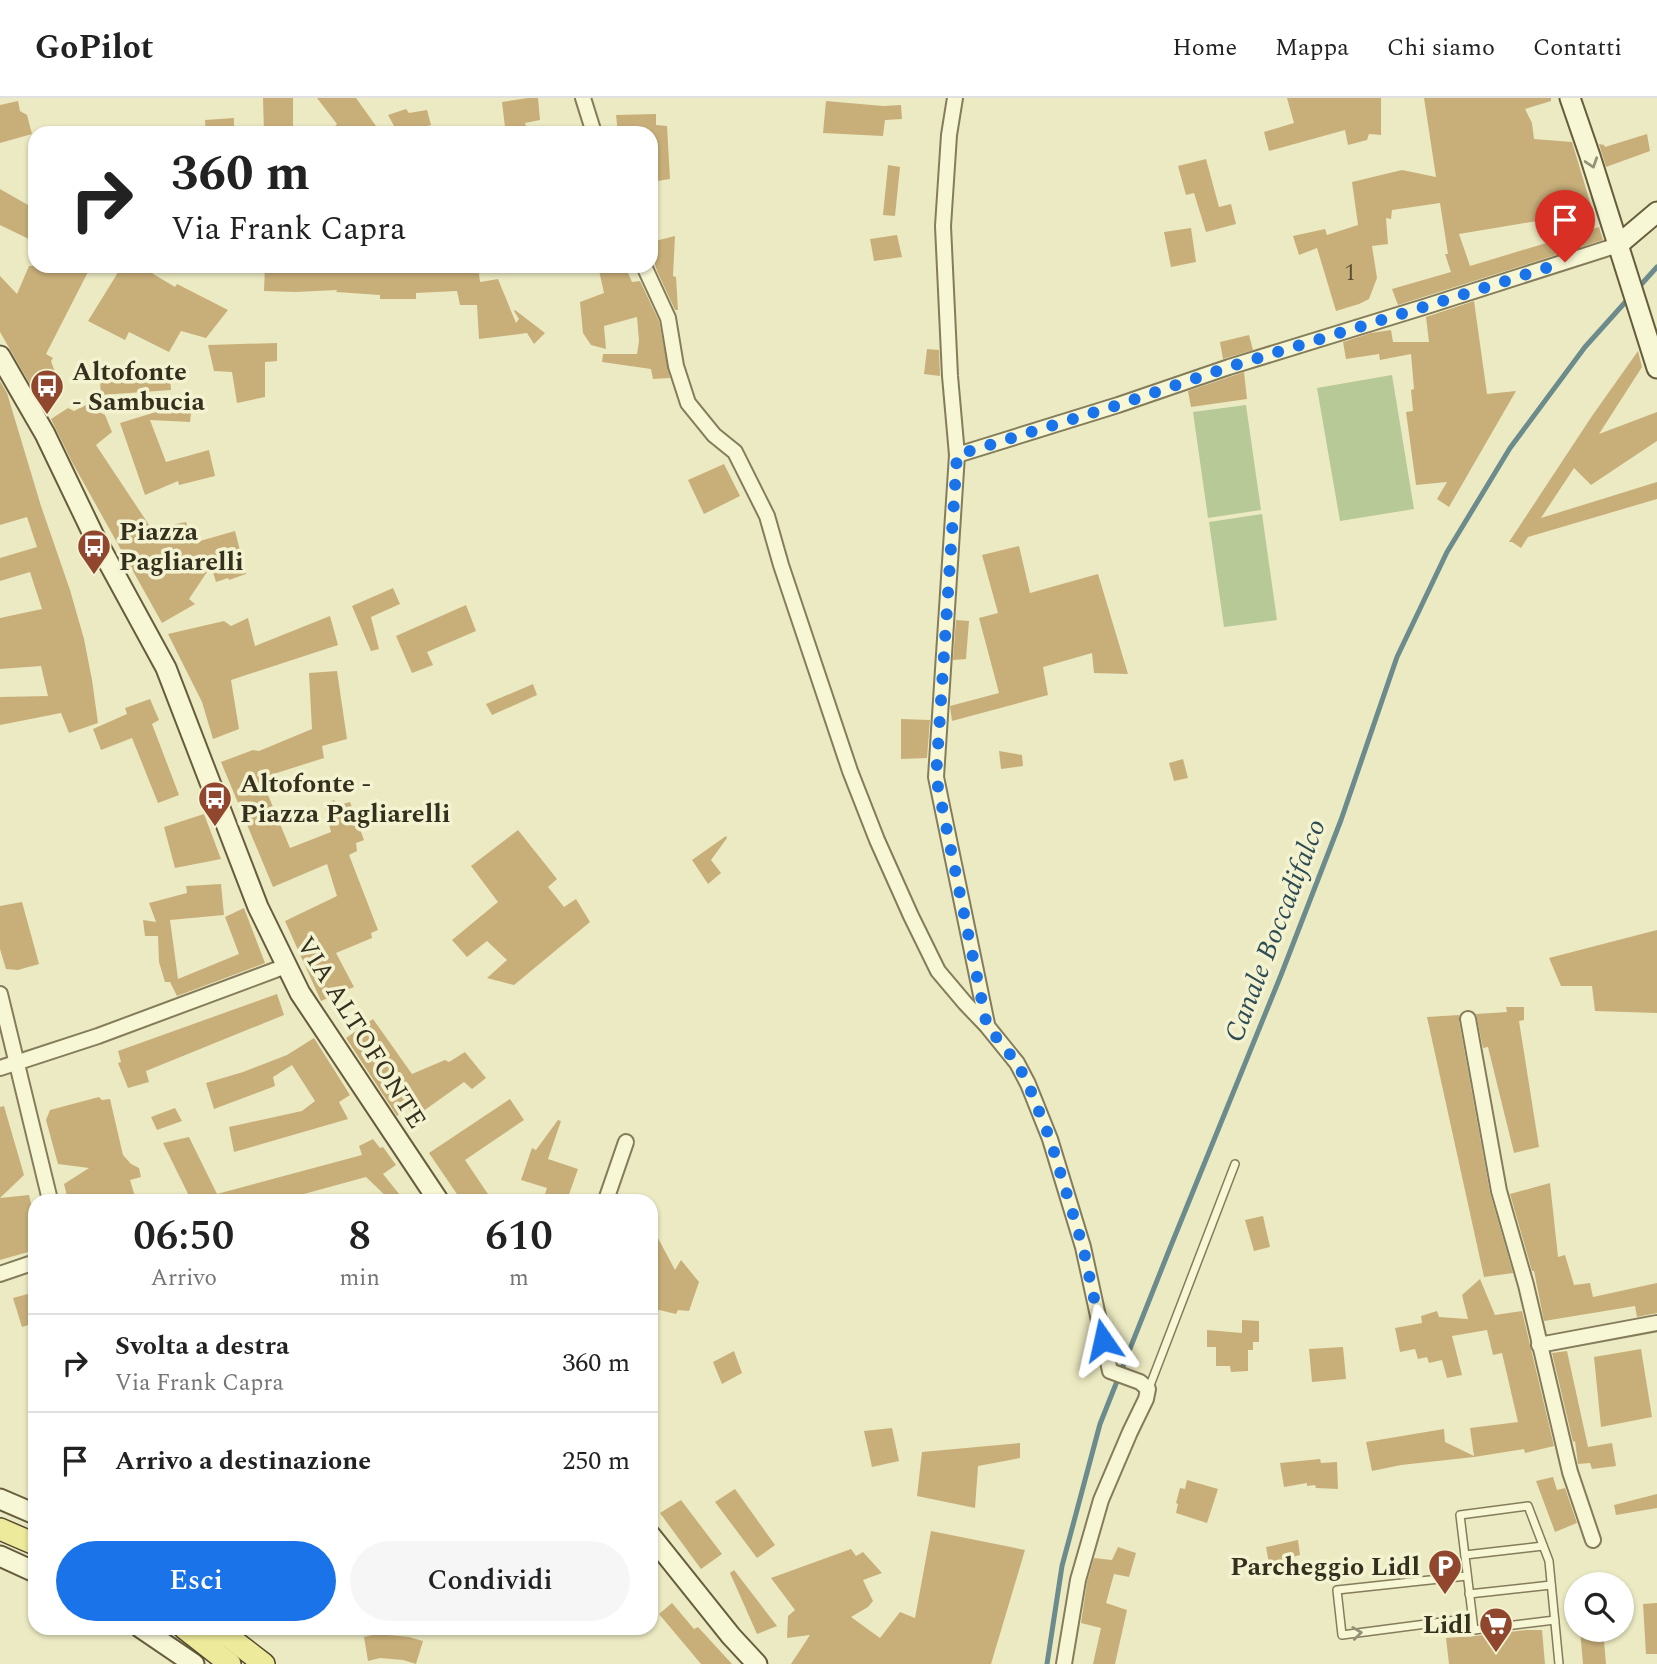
<!DOCTYPE html>
<html lang="it">
<head>
<meta charset="utf-8">
<style>
  :root { --surface:#fff; --page:#f6f6f6; --text:#222; --muted:#767676; --line:#e0e0e0; --accent:#1a73e8 }
  body { margin:0; font-family:Spectral,serif; background:var(--page); color:var(--text); height:100vh; display:flex; flex-direction:column; font-size:26px; white-space:nowrap }
  * { box-sizing:border-box; margin:0 }
  p { font-size:23px; color:var(--muted) }
  .icon { flex:none; width:38px; height:38px; fill:none; stroke:currentColor; stroke-width:2; stroke-linecap:round; stroke-linejoin:round }
  .map { position:relative; flex:1; overflow:hidden }
  .panel { position:absolute; left:28px; top:1096px; width:630px; height:441px; display:flex; flex-direction:column; background:var(--surface); border-radius:21px; box-shadow:0 2px 5px #0004 }
  .panel>* { flex:none }
  .guide { position:absolute; left:28px; top:28px; width:630px; height:147px; border-radius:21px; box-shadow:0 2px 5px #0004; background:#fff; color:var(--text); overflow:hidden }
  .fabs { position:absolute; left:1564px; top:1474px; display:grid; gap:14px }
  .fabs a { display:grid; place-items:center; width:70px; height:70px; border-radius:50%; background:var(--surface); box-shadow:0 2px 5px #0004; font-size:35px }
  .pin { position:absolute; display:grid; place-items:center; width:60px; height:60px; color:#fff; margin:-72px -30px; border-radius:50% 50% 50% 0; rotate:-45deg; box-shadow:0 0 7px #0007 }
  .pin .icon { rotate:45deg }
  .me { position:absolute; width:77px; margin:-38px; rotate:349deg; stroke-linejoin:round; filter:drop-shadow(0 0 5px #0008) }
  .turn { display:flex; align-items:center; gap:24px; height:147px; padding:0 28px; font-size:32px }
  .turn .icon { width:91px; height:91px; stroke-width:2.5 }
  .turn b { display:block; font-size:49px; line-height:60px }
  .eta { display:flex; justify-content:space-evenly; align-items:center; height:119px; text-align:center }
  .eta b { font-size:42px; font-weight:600; line-height:49px }
  .cta { display:flex; gap:14px; margin-top:auto; padding:14px 28px }
  .cta a { flex:1; height:80px; border-radius:42px; background:var(--accent); color:#fff; font-size:28px; font-weight:600; line-height:80px; text-align:center }
  .cta a+a { background:var(--page); color:var(--text) }
  ul { padding:0; list-style:none }
  li { display:flex; align-items:center; gap:21px; height:98px; padding:0 28px; border-top:2px solid var(--line) }
  li div { flex:1 }
  li b { display:block; font-size:26px }
  li em { font-style:normal }
  header { display:flex; align-items:center; gap:42px; box-sizing:border-box; height:98px; padding:0 35px; background:var(--surface); border-bottom:2px solid var(--line) }
  header strong { font-size:33px }
  nav { display:flex; gap:38px; margin-inline-start:auto; font-size:24px }
  .map>svg:first-child { display:block }
  .green { fill:#b6c997 }
  .lines { fill:none; stroke-linecap:round; stroke-linejoin:round }
  .stream { stroke:#6c8b8c; stroke-width:5 }
  .building { fill:#c8af7a }
  .lane-casing { stroke:#847c5a; stroke-width:10 }
  .street-casing { stroke:#847c5a; stroke-width:18 }
  .secondary-casing { stroke:#665d3d; stroke-width:23 }
  .primary-casing { stroke:#52492e; stroke-width:24 }
  .lane { stroke:#f7f6d5; stroke-width:7 }
  .street { stroke:#f7f6d5; stroke-width:14 }
  .secondary { stroke:#f7f6d5; stroke-width:19 }
  .primary { stroke:#edea9b; stroke-width:21 }
  .oneway { stroke:#96927a }
  .route { stroke:#1a73e8; stroke-width:12; stroke-dasharray:0 21.6 }
  .labels { text-anchor:middle; stroke-width:7; stroke-linejoin:round; paint-order:stroke }
  .number-label { font-size:23px; fill:#5a4f35 }
  .poi-label { font-size:26px; font-weight:bold; fill:#352f1e; stroke:#f3f3d1; text-anchor:start }
  .street-label { font-size:26px; fill:#352f1e; stroke:#f3f3d1 }
  .water-label { font-size:28px; font-style:italic; fill:#2e4c54; stroke:#f3f3d1 }
</style>
</head>
<body>
<header>
<strong>GoPilot</strong>
<nav><a>Home</a><a>Mappa</a><a>Chi siamo</a><a>Contatti</a></nav>
</header>
<div class="map">
<svg width="1657" height="1566" viewBox="0 0 1657 1566">
  <rect width="100%" height="100%" fill="#eceac2"/>
  <!-- green -->
  <g class="green">
    <polygon points="1392,277 1414,411 1340,423 1317,290"/>
    <polygon points="1246,307 1261,412 1208,420 1193,314"/>
    <polygon points="1262,416 1277,522 1224,529 1209,424"/>
  </g>
  <g class="lines">
    <!-- stream -->
    <g class="stream">
      <polyline points="1638,190 1657,169"/>
      <polyline points="1047,1566 1062,1468 1100,1326 1170,1150 1281,877 1341,722 1397,559 1447,454 1510,350 1585,249 1629,200"/>
    </g>
  </g>
  <!-- building -->
  <g class="building">
    <polygon points="263,0 293,0 293,35 264,35"/>
    <polygon points="317,0 356,0 381,35 329,35 337,26"/>
    <polygon points="528,0 538,0 540,22 525,25 528,35 510,35 508,28 505,29 502,4"/>
    <polygon points="1287,0 1381,0 1381,37 1369,36 1367,42 1348,47 1345,32 1269,53 1264,34 1294,25"/>
    <polygon points="1424,0 1551,0 1551,3 1525,11 1532,25 1534,41 1572,44 1593,114 1576,116 1572,100 1542,107 1543,122 1459,136 1470,168 1599,129 1603,142 1398,207 1392,191 1451,174 1445,156 1448,156 1440,105 1392,112 1391,121 1386,120 1388,146 1372,148 1377,180 1369,201 1359,206 1336,213 1317,150 1299,157 1293,138 1325,131 1327,137 1358,127 1352,84 1402,72 1436,79"/>
    <polygon points="18,3 20,13 27,17 32,36 0,45 0,7"/>
    <polygon points="826,3 883,8 901,7 902,21 885,22 883,38 823,35"/>
    <polygon points="406,11 409,15 427,12 431,27 413,32 415,35 398,35 388,17"/>
    <polygon points="656,16 656,27 667,28 670,81 651,84 651,35 618,35 616,17"/>
    <polygon points="234,20 234,35 206,35 205,22"/>
    <polygon points="1647,36 1650,53 1606,69 1599,46 1604,47 1605,49"/>
    <polygon points="1206,61 1219,109 1231,106 1236,126 1206,134 1194,95 1186,97 1178,68"/>
    <polygon points="888,67 900,69 895,118 883,117"/>
    <polygon points="0,91 35,111 35,144 0,127"/>
    <polygon points="1191,130 1196,164 1171,169 1164,134"/>
    <polygon points="897,137 902,159 874,163 870,141"/>
    <polygon points="675,138 673,178 676,179 678,212 675,212 657,173 651,153 651,144"/>
    <polygon points="29,168 91,168 46,256 53,260 51,263 56,277 45,284 40,280 31,288 0,234 0,178 17,196"/>
    <polygon points="122,168 140,168 175,189 177,186 228,212 206,240 181,233 169,254 129,234 125,242 88,223"/>
    <polygon points="265,168 478,168 480,184 498,181 516,225 519,221 514,213 515,212 545,235 534,246 527,235 479,241 477,207 460,207 457,193 416,195 416,201 380,201 380,197 336,194 337,192 295,194 264,193"/>
    <polygon points="598,168 625,168 632,184 640,183 659,223 670,280 653,281 651,271 602,264 603,256 637,256 639,243 637,219 604,228 606,251 591,247 583,235 580,204 604,195"/>
    <polygon points="1474,203 1487,296 1516,293 1449,409 1437,401 1447,384 1416,387 1406,314 1413,313 1411,292 1414,291 1411,256 1380,262 1379,256 1346,261 1343,244 1371,235 1391,232 1393,244 1429,244 1426,219"/>
    <polygon points="1249,237 1253,252 1223,261 1220,244"/>
    <polygon points="277,245 277,263 265,264 265,299 237,305 232,274 214,273 208,247"/>
    <polygon points="927,251 939,252 940,278 924,276"/>
    <polygon points="1638,253 1642,269 1599,336 1657,314 1657,343 1591,387 1574,370 1541,420 1657,384 1657,401 1528,439 1521,450 1512,444 1509,444 1592,318"/>
    <polygon points="169,268 171,292 101,297 99,271"/>
    <polygon points="1244,274 1247,301 1191,309 1188,293"/>
    <polygon points="0,283 7,295 41,408 70,492 84,541 92,582 98,625 69,635 61,615 0,627 0,599 48,598 41,568 0,571 0,520 42,511 30,474 0,483 0,460 37,449 27,419 0,427"/>
    <polygon points="86,307 105,317 112,334 96,347 155,436 159,434 157,430 186,424 193,445 235,433 246,476 229,482 228,480 216,484 211,468 189,501 195,506 162,525 72,364 51,321 68,310 74,313"/>
    <polygon points="179,307 192,308 190,324 150,322 166,364 209,352 215,378 179,387 178,383 145,397 120,325"/>
    <polygon points="724,366 740,398 704,416 688,382"/>
    <polygon points="1019,448 1030,495 1098,476 1128,576 1094,575 1092,555 1043,569 1048,597 952,623 950,608 999,595 979,520 998,515 982,457"/>
    <polygon points="393,490 400,506 371,519 379,551 371,553 352,508"/>
    <polygon points="466,507 476,533 427,554 433,567 412,575 396,538"/>
    <polygon points="330,518 338,547 231,582 239,631 213,641 202,604 168,536 224,523 231,528 248,520 255,548"/>
    <polygon points="956,522 969,523 966,561 953,562"/>
    <polygon points="337,573 347,641 322,648 324,660 261,680 290,750 331,734 324,707 334,702 339,707 350,704 364,742 356,745 357,753 349,757 378,832 371,835 372,840 336,855 354,889 321,903 285,823 337,798 327,766 273,789 221,664 253,652 259,653 312,631 309,575"/>
    <polygon points="533,586 537,597 492,617 486,606"/>
    <polygon points="150,601 159,622 152,626 179,697 158,705 132,640 101,652 93,631 127,616 125,610"/>
    <polygon points="901,621 930,622 927,660 901,661"/>
    <polygon points="999,653 1022,657 1023,668 1001,671"/>
    <polygon points="1183,661 1188,680 1174,683 1169,665"/>
    <polygon points="204,716 221,761 175,770 164,729"/>
    <polygon points="518,732 557,781 548,789 564,809 576,801 590,824 514,887 487,880 507,862 487,843 467,859 452,842 498,804 471,768"/>
    <polygon points="726,738 727,740 711,762 721,775 708,786 692,762"/>
    <polygon points="221,786 224,817 170,822 178,881 239,856 225,819 244,810 265,865 177,898 170,884 171,884 165,884 159,864 158,838 145,838 143,822 156,824 149,805 187,795 186,788"/>
    <polygon points="22,804 39,866 18,872 6,871 0,851 0,808"/>
    <polygon points="1657,832 1657,915 1595,913 1592,888 1561,888 1549,860"/>
    <polygon points="277,896 284,917 146,973 149,984 128,990 118,965 121,964 118,953"/>
    <polygon points="1506,909 1524,909 1524,922 1519,923 1539,1049 1514,1055 1488,949 1483,950 1476,916 1507,914"/>
    <polygon points="1459,917 1459,923 1490,1095 1513,1175 1484,1179 1427,919"/>
    <polygon points="373,921 412,976 445,962 449,964 465,954 486,980 472,991 464,984 415,1019 407,1008 397,1018 346,940"/>
    <polygon points="314,940 350,997 339,1004 348,1021 234,1054 229,1029 302,1013 315,1003 292,967 273,979 275,988 214,1011 206,985 243,974 287,957"/>
    <polygon points="99,999 102,1002 110,1001 123,1057 131,1066 139,1070 141,1079 130,1082 136,1102 68,1102 64,1086 89,1070 58,1066 46,1022 50,1012"/>
    <polygon points="510,1001 524,1022 465,1062 492,1102 461,1102 429,1055"/>
    <polygon points="4,1008 24,1077 0,1100 0,1009"/>
    <polygon points="175,1010 182,1023 157,1032 151,1019"/>
    <polygon points="558,1022 561,1023 548,1061 578,1071 567,1102 543,1102 547,1090 521,1082 532,1050 536,1052"/>
    <polygon points="189,1039 217,1096 362,1057 359,1048 373,1041 380,1050 383,1049 396,1067 383,1076 404,1102 390,1102 366,1079 282,1102 191,1102 163,1045"/>
    <polygon points="1550,1085 1558,1159 1565,1157 1574,1187 1590,1185 1593,1199 1657,1185 1657,1215 1637,1219 1635,1208 1544,1223 1534,1173 1532,1173 1510,1096"/>
    <polygon points="29,1097 35,1121 35,1152 0,1162 0,1100"/>
    <polygon points="1263,1118 1270,1149 1254,1153 1245,1122"/>
    <polygon points="651,1127 675,1172 681,1162 699,1184 689,1213 678,1212 676,1216 651,1210"/>
    <polygon points="1480,1181 1495,1217 1522,1213 1554,1348 1525,1355 1524,1351 1474,1359 1401,1367 1372,1373 1366,1344 1444,1331 1445,1344 1474,1358 1470,1330 1518,1324 1502,1255 1493,1257 1487,1232 1452,1238 1462,1277 1447,1280 1442,1262 1429,1265 1427,1259 1418,1261 1415,1251 1400,1254 1395,1230 1422,1225 1421,1218 1437,1213 1439,1219 1468,1221 1462,1197"/>
    <polygon points="35,1194 35,1225 22,1229 13,1200"/>
    <polygon points="1242,1222 1259,1223 1259,1244 1253,1244 1253,1252 1248,1252 1248,1273 1231,1274 1230,1268 1216,1268 1216,1249 1207,1249 1207,1232 1242,1235"/>
    <polygon points="1343,1249 1346,1281 1312,1284 1309,1251"/>
    <polygon points="1641,1251 1652,1319 1601,1329 1594,1259"/>
    <polygon points="734,1253 742,1275 722,1286 713,1264"/>
    <polygon points="1567,1253 1588,1349 1612,1345 1616,1368 1592,1371 1590,1365 1578,1366 1575,1343 1573,1344 1552,1255"/>
    <polygon points="892,1330 899,1363 872,1369 864,1333"/>
    <polygon points="1020,1345 1020,1360 978,1368 975,1410 917,1398 922,1354"/>
    <polygon points="1320,1361 1321,1365 1337,1364 1338,1391 1316,1390 1315,1387 1307,1388 1307,1385 1284,1389 1280,1365"/>
    <polygon points="1553,1379 1557,1392 1565,1390 1577,1425 1555,1434 1536,1383"/>
    <polygon points="1187,1382 1218,1391 1207,1425 1176,1415 1178,1406 1176,1405 1180,1390 1185,1391"/>
    <polygon points="735,1391 775,1447 757,1460 715,1404"/>
    <polygon points="1657,1396 1657,1410 1616,1417 1614,1407"/>
    <polygon points="681,1402 722,1456 701,1471 660,1415"/>
    <polygon points="931,1433 1025,1452 991,1566 791,1566 810,1537 787,1540 788,1518 795,1512 771,1480 851,1451 856,1458 863,1454 882,1475 863,1482 873,1503 868,1509 851,1519 880,1540 900,1514 915,1520"/>
    <polygon points="1298,1442 1300,1457 1269,1465 1266,1449"/>
    <polygon points="1118,1449 1136,1455 1129,1479 1114,1476 1106,1505 1127,1512 1115,1566 1093,1566 1101,1530 1081,1525 1087,1484 1094,1460 1112,1462"/>
    <polygon points="734,1472 777,1528 757,1536 730,1475"/>
    <polygon points="672,1505 694,1531 698,1529 732,1566 701,1566 659,1516"/>
    <polygon points="1657,1505 1657,1556 1646,1556 1643,1506"/>
    <polygon points="1603,1531 1606,1566 1583,1566 1580,1532"/>
    <polygon points="1527,1532 1542,1532 1545,1566 1449,1566 1446,1540 1475,1538"/>
    <polygon points="377,1536 409,1539 423,1543 416,1566 403,1562 380,1560 368,1563 364,1539"/>
  </g>
  <g class="lines">
    <!-- lane casing -->
    <g class="lane-casing">
      <g id="lane">
        <polyline points="1149,1290 1235,1066"/>
        <polyline points="1465,1457 1543,1448"/>
        <polyline points="1467,1478 1337,1492 1342,1537 1472,1520"/>
        <polyline points="1469,1496 1551,1487"/>
        <polyline points="1555,1522 1474,1532 1460,1417 1528,1408 1549,1463 1559,1566"/>
      </g>
    </g>
    <!-- street casing -->
    <g class="street-casing">
      <g id="street">
        <polyline points="583,0 594,35"/>
        <polyline points="955,0 949,37 943,128 950,278 957,357 936,679 987,926"/>
        <polyline points="644,168 668,220 676,268 688,305 714,337 735,354 767,418 781,467 850,673 877,742 911,818 938,873 965,905 987,928 1017,965 1028,986 1050,1041 1083,1149 1110,1273 1140,1284 1148,1291 1146,1301 1130,1334 1101,1402 1078,1482 1064,1566"/>
        <polyline points="957,357 1118,307 1229,269 1427,208 1618,147"/>
        <polyline points="0,896 50,1102"/>
        <polyline points="1468,921 1499,1093 1526,1187 1570,1374 1593,1442"/>
        <polyline points="0,970 98,938 286,868"/>
        <polyline points="606,1102 626,1044"/>
        <polyline points="0,1176 35,1164"/>
        <polyline points="1539,1247 1657,1225"/>
      </g>
    </g>
    <!-- secondary casing -->
    <g class="secondary-casing">
      <g id="secondary">
        <polyline points="1570,0 1590,58 1657,270"/>
        <polyline points="1618,147 1657,114"/>
        <polyline points="0,258 45,336 94,438 166,570 258,809 300,895 438,1102"/>
        <polyline points="0,1401 35,1416"/>
        <polyline points="651,1438 731,1538 757,1566"/>
        <polyline points="0,1458 35,1474"/>
        <polyline points="141,1530 194,1566"/>
      </g>
    </g>
    <!-- primary casing -->
    <g class="primary-casing">
      <g id="primary">
        <polyline points="0,1431 35,1446"/>
        <polyline points="184,1530 230,1566"/>
        <polyline points="206,1530 229,1539 264,1566"/>
      </g>
    </g>
    <!-- lane -->
    <use href="#lane" class="lane"/>
    <!-- street -->
    <use href="#street" class="street"/>
    <!-- secondary -->
    <use href="#secondary" class="secondary"/>
    <!-- primary -->
    <use href="#primary" class="primary"/>
  </g>
  <!-- one-way arrows -->
  <defs><path id="oneway-chevron" d="M-2-3.5L2.5 0L-2 3.5" fill="none" stroke-width="1.6" stroke-linecap="round" stroke-linejoin="round" transform="scale(1.75)"/></defs>
  <g class="oneway">
    <use href="#oneway-chevron" transform="translate(1592 65) rotate(72)"/>
    <use href="#oneway-chevron" transform="translate(1357 1535) rotate(-7)"/>
  </g>
  <g class="lines">
    <!-- route -->
    <polyline class="route" points="1103,1242 1083,1149 1050,1041 1028,986 1017,965 987,928 936,679 957,357 1118,307 1229,269 1427,208 1565,164"/>
  </g>
  <!-- icons -->
  <defs>
    <g id="bus-pin" transform="scale(1.75)"><path d="M0 17L-7.5 6A9.5 9.5 0 1 1 7.5 6Z" fill="#90472d" stroke="#f3f3d1"/><path d="M-5-6H5V4H4V6H2V4H-2V6H-4V4H-5ZM-3.5-4V0h7V-4ZM-3.5 1.2v1.5H-2V1.2ZM2 1.2v1.5H3.5V1.2Z" fill="#fff"/></g>
    <g id="parking-pin" transform="scale(1.75)"><path d="M0 17L-7.5 6A9.5 9.5 0 1 1 7.5 6Z" fill="#90472d" stroke="#f3f3d1"/><path d="M-3.5-5.5H1a3.5 3.5 0 0 1 0 7H-1V5.5H-3.5ZM-1-3.4V-.6H.8a1.4 1.4 0 0 0 0-2.8Z" fill="#fff"/></g>
    <g id="supermarket-pin" transform="scale(1.75)"><path d="M0 17L-7.5 6A9.5 9.5 0 1 1 7.5 6Z" fill="#90472d" stroke="#f3f3d1"/><path d="M-6-5.5h2.5l.6 2H6L4.5 2H-2.5L-4.4-4H-6ZM-1.5 3.2a1.3 1.3 0 1 0 .1 0ZM3 3.2a1.3 1.3 0 1 0 .1 0Z" fill="#fff"/></g>
  </defs>
  <g fill-rule="evenodd">
    <use href="#bus-pin" x="47" y="288"/>
    <use href="#bus-pin" x="94" y="448"/>
    <use href="#bus-pin" x="215" y="700"/>
    <use href="#parking-pin" x="1445" y="1468"/>
    <use href="#supermarket-pin" x="1496" y="1526"/>
  </g>
  <g class="labels">
    <!-- number labels -->
    <g class="number-label">
      <text x="1350" y="182">1</text>
    </g>
    <!-- poi labels -->
    <g class="poi-label">
      <text x="72" y="282">Altofonte<tspan x="72" dy="30">- Sambucia</tspan></text>
      <text x="119" y="442">Piazza<tspan x="119" dy="30">Pagliarelli</tspan></text>
      <text x="240" y="694">Altofonte -<tspan x="240" dy="30">Piazza Pagliarelli</tspan></text>
      <text x="1420" y="1477" text-anchor="end">Parcheggio Lidl</text>
      <text x="1472" y="1535" text-anchor="end">Lidl</text>
    </g>
    <!-- street labels -->
    <g class="street-label">
      <text transform="translate(362 934) rotate(58)" y="9">VIA ALTOFONTE</text>
    </g>
    <!-- water labels -->
    <g class="water-label">
      <text transform="translate(1274 832) rotate(-69)" y="10">Canale Boccadifalco</text>
    </g>
  </g>
</svg>
<div class="fabs">
<a><svg class="icon" aria-label="search" viewBox="0 0 24 24"><circle cx="10" cy="10" r="6"/><path d="M15 15l6 6"/></svg></a>
</div>
<div class="pin" style="left:1565px;top:164px;background:#d93025"><svg class="icon" aria-label="arrive" viewBox="0 0 24 24"><path d="M6 21V4h12l-3 4 3 4H6"/></svg></div>
<svg class="me" style="left:1103px;top:1242px" viewBox="-20 -20 40 40"><path d="M0-17L14 15 0 8-14 15z" fill="#1a73e8" stroke="#fff" stroke-width="4"/></svg>
<div class="guide">
<div class="turn"><svg class="icon" aria-label="right" viewBox="0 0 24 24"><path d="M7 20v-9h11M14 6l5 5-5 5"/></svg><div><b>360 m</b>Via Frank Capra</div></div>
</div>
<section class="panel">
<div class="eta">
<div><b>06:50</b><p>Arrivo</p></div>
<div><b>8</b><p>min</p></div>
<div><b>610</b><p>m</p></div>
</div>
<ul>
<li><svg class="icon" aria-label="right" viewBox="0 0 24 24"><path d="M7 20v-9h11M14 6l5 5-5 5"/></svg><div><b>Svolta a destra</b><p>Via Frank Capra</p></div><em>360 m</em></li>
<li><svg class="icon" aria-label="arrive" viewBox="0 0 24 24"><path d="M6 21V4h12l-3 4 3 4H6"/></svg><div><b>Arrivo a destinazione</b></div><em>250 m</em></li>
</ul>
<div class="cta"><a>Esci</a><a>Condividi</a></div>
</section>
</div>
</body>
</html>
